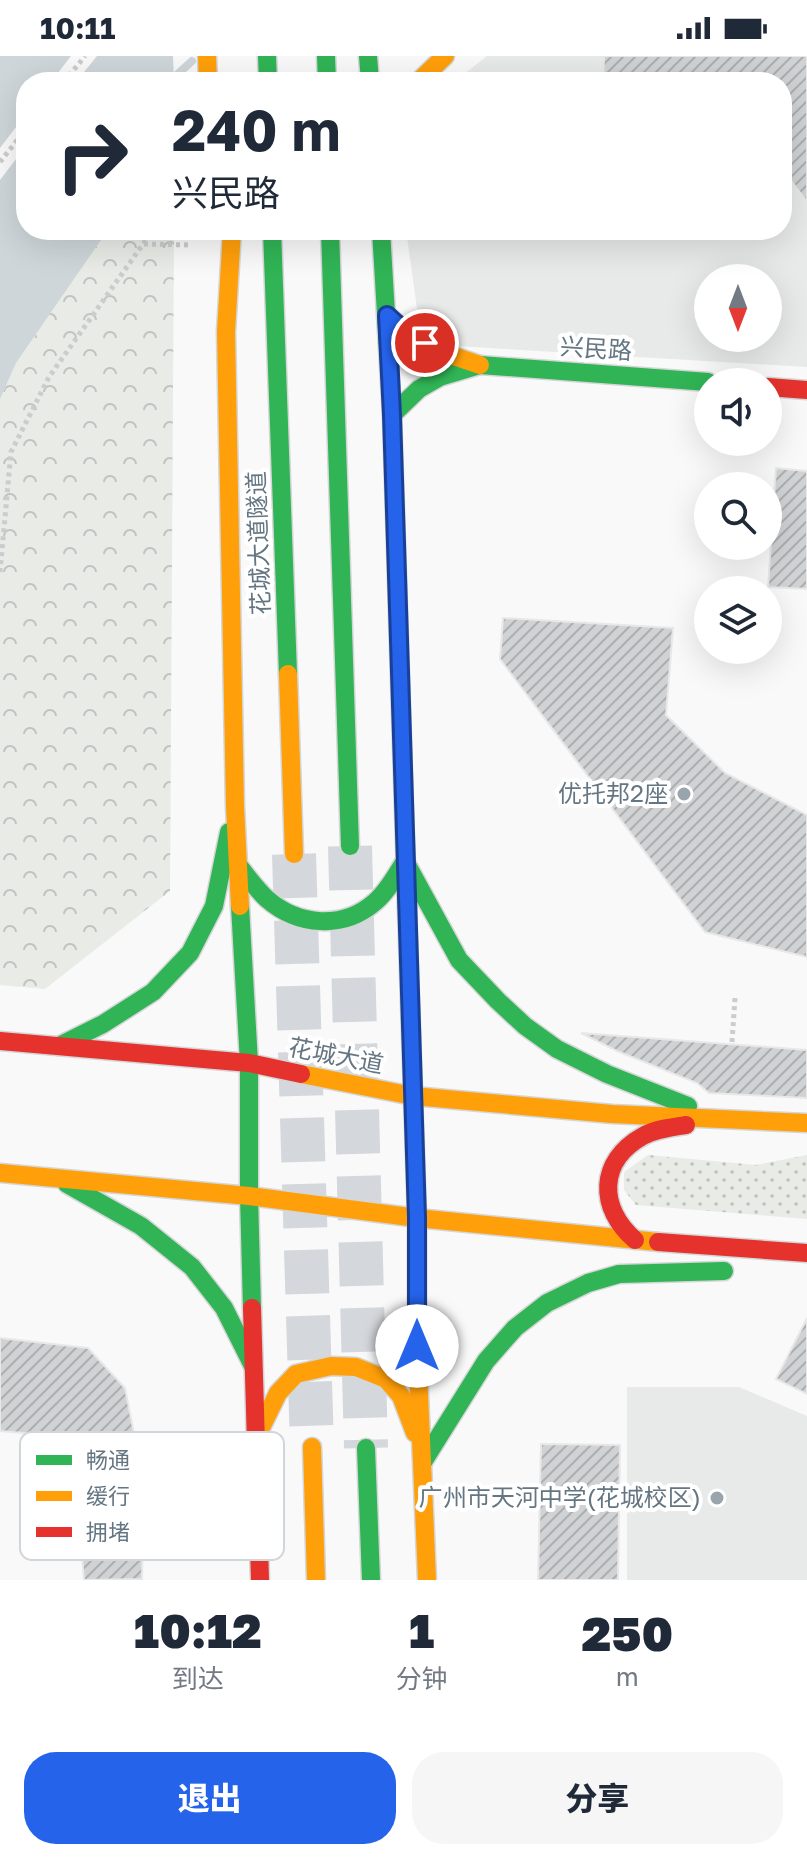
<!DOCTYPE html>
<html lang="zh">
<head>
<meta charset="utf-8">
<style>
  :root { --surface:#fff; --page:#f6f6f7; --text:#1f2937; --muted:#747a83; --accent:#2563eb }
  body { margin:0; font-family:"Golos Text","Noto Sans SC",sans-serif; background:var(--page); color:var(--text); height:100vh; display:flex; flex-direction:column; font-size:30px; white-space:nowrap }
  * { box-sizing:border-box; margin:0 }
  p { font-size:26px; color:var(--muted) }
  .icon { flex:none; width:44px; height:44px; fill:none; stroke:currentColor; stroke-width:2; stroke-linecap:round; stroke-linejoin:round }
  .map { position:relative; height:1524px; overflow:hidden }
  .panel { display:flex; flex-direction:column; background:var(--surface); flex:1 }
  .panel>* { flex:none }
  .hud { position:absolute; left:16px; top:16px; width:776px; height:168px; border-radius:32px; box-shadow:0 8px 32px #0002; background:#fff; color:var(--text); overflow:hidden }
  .needle { width:52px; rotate:180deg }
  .controls { position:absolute; left:694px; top:208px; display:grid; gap:16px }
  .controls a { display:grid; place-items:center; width:88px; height:88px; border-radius:50%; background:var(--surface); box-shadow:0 8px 32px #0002; font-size:40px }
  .pin { position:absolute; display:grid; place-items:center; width:68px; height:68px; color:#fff; margin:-34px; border:4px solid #fff; border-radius:50%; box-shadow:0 2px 8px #0007 }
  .me { position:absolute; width:88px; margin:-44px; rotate:0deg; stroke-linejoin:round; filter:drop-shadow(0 0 6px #0008) }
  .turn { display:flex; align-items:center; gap:28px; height:168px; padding:0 24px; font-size:36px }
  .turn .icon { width:104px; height:104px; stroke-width:2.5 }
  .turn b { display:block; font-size:56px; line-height:68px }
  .eta { display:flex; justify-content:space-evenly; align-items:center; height:136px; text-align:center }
  .eta b { font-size:48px; font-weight:800; line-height:56px }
  .button { display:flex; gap:16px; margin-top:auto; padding:16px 24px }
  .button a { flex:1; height:92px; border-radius:32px; background:var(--accent); color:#fff; font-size:32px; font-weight:800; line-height:92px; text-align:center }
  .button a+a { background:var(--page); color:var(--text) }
  .status { display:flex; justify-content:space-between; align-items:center; height:56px; padding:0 40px; background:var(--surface); direction:ltr }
  .status svg { height:22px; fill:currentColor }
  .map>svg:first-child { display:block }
  .built { fill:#e8e9e9; fill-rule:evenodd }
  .grass { fill:url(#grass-dots) }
  .park { fill:url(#park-crowns) }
  .water { fill:#ced6d9 }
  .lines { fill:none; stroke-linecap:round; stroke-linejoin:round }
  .stream { stroke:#ced6d9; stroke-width:8 }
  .building { fill:url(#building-hatch); stroke:#e8e8e8; stroke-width:2 }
  .highway-tunnel { stroke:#d4d8dc; stroke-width:44; stroke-dasharray:44 22; stroke-linecap:butt }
  .fast-casing { stroke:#d5d6d7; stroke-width:21 }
  .slow-casing { stroke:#d5d6d7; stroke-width:21 }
  .jam-casing { stroke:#d5d6d7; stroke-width:21 }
  .path { stroke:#cbcccd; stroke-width:5; stroke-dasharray:4 4; stroke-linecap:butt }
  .fast { stroke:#30b455; stroke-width:18 }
  .slow { stroke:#ff9f0a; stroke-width:18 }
  .jam { stroke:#e5322d; stroke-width:18 }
  .route-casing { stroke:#184099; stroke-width:20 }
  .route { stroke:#2563eb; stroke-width:14 }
  .poi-dot { fill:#99a4ac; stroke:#fff; stroke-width:3 }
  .labels { text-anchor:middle; stroke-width:8; stroke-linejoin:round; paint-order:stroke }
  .street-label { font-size:24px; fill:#657683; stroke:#fff }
  .poi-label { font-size:24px; fill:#657683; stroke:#fff; text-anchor:end }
  .key { fill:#fff; stroke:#d1d6da; stroke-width:2 }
  .key-label { font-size:22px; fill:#657683 }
</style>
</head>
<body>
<div class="status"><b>10:11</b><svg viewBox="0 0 49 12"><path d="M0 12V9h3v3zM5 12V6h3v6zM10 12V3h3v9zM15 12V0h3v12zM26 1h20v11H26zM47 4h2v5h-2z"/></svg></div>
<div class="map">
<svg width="807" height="1524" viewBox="0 0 807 1524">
  <defs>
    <pattern id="grass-dots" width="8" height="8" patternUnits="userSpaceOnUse" patternTransform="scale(2)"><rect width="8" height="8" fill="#e8ebe6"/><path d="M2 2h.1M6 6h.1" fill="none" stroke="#c0c3c0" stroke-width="1.8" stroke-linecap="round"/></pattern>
    <pattern id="park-crowns" width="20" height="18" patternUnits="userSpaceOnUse" patternTransform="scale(2)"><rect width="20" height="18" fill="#e8ebe6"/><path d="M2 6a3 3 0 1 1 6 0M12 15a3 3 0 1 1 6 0" fill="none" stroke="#c0c3c0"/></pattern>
    <pattern id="building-hatch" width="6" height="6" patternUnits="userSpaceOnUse" patternTransform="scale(2)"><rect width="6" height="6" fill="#d0d2d3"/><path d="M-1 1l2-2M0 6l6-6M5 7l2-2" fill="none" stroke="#acafb1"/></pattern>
  </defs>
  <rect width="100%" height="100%" fill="#f9f9f9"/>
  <!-- built -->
  <g class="built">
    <path d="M487 0H807V311L422 288 406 174H782V26H454ZM708 222H768V282H708Z"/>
    <polygon points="627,1331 739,1331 807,1360 807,1524 627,1524"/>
  </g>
  <!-- grass -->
  <polygon class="grass" points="648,1099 756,1109 807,1099 807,1163 636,1149 624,1134 624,1116"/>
  <!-- park -->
  <polygon class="park" points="108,174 174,174 170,835 45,933 0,929 0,343 16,307"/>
  <!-- water -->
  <g class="water">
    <polygon points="0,0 71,0 51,26 26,26 26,58 0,92"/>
    <polygon points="97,0 173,0 174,26 76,26"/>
    <polygon points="26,90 26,174 108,174 16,307 0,343 0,124"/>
  </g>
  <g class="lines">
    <!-- stream -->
    <polyline class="stream" points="169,26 192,5"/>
  </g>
  <!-- building -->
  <g class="building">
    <polygon points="604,0 807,0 807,146 782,113 782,26 603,26"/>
    <polygon points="776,412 807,415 807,533 768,531"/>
    <polygon points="503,562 673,572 666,659 725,717 807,759 807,901 705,876 500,603"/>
    <polygon points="581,977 807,994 807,1042 709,1037 697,1027 617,995"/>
    <polygon points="807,1262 807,1338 776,1323"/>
    <polygon points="0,1282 88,1292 125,1332 144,1427 142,1523 84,1524 77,1438 58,1380 0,1375"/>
    <polygon points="541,1388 620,1389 618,1524 538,1524"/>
  </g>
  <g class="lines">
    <!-- highway-tunnel -->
    <g class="highway-tunnel">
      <polyline points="350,790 366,1392"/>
      <polyline points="294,798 312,1391"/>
    </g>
    <!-- fast casing -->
    <g class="fast-casing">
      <g id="fast">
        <polyline points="267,0 268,26"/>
        <polyline points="326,0 327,26"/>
        <polyline points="368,0 370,26"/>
        <polyline points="272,174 288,618"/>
        <polyline points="330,174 350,790"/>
        <polyline points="381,174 392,359 407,852"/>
        <polyline points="392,359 419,333 440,321 480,309 708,326"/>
        <polyline points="405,805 459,904 498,945 525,970 557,993 607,1018 688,1050"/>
        <path d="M238 809C247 820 256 833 267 843 298 870 343 874 375 846 388 835 396 819 405 805"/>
        <polyline points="240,850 249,1007 249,1140 252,1252"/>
        <polyline points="59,990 103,968 153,936 190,897 214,850 229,776"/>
        <polyline points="67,1128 141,1170 192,1211 224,1252 253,1310"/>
        <polyline points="366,1392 371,1524"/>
        <polyline points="423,1406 486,1305 515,1272 547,1247 588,1227 619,1218 724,1215"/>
      </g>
    </g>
    <!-- slow casing -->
    <g class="slow-casing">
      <g id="slow">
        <polyline points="207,0 208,26"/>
        <polyline points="418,26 445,0"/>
        <polyline points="232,174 226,276 235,750 240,850"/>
        <polyline points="387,259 410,280 439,295 480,309"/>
        <polyline points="288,618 294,798"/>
        <polyline points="407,852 417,1162 417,1290 427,1524"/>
        <polyline points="301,1018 413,1040 612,1058 807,1067"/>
        <polyline points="0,1117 249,1140 417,1162 658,1186"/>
        <polyline points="256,1382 278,1337 296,1318 331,1310 356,1311 386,1323 401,1340 415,1377"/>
        <polyline points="312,1391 316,1524"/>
      </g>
    </g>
    <!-- jam casing -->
    <g class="jam-casing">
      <g id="jam">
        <polyline points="768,331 807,334"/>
        <polyline points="0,985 249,1007 301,1018"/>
        <path d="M635 1184C598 1152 598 1105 643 1080 656 1073 672 1071 686 1069"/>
        <polyline points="658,1186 807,1197"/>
        <polyline points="252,1252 260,1524"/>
      </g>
    </g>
    <!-- path -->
    <g class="path">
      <polyline points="64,26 85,0"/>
      <polyline points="0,106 26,73"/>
      <polyline points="144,188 191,189"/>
      <polyline points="0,516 11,396 49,321 153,174"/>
      <polyline points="732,986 735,942"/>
    </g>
    <!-- fast -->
    <use href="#fast" class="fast"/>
    <!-- slow -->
    <use href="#slow" class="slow"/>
    <!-- jam -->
    <use href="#jam" class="jam"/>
  </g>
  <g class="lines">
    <!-- route casing -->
    <g class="route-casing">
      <polyline id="route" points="417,1290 417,1162 392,359 387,259 410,280 425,287"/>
    </g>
    <!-- route -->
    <use href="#route" class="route"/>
  </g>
  <!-- markers -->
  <g class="poi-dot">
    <circle cx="684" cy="738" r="8"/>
    <circle cx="717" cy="1442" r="8"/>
  </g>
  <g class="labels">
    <!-- street labels -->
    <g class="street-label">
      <text transform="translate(596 293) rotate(4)" y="8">兴民路</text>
      <text transform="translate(259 487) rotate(-92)" y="8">花城大道隧道</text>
      <text transform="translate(336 1000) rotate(11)" y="8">花城大道</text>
    </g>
    <!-- poi labels -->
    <g class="poi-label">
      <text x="668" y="746">优托邦2座</text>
      <text x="701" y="1450">广州市天河中学(花城校区)</text>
    </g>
  </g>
  <!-- legend -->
  <rect x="20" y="1376" width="264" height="128" rx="12" class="key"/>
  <rect x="36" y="1399" width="36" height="10" fill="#30b455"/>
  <rect x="36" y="1435" width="36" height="10" fill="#ff9f0a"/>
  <rect x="36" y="1471" width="36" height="10" fill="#e5322d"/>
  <g class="key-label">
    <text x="86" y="1412">畅通</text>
    <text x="86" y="1448">缓行</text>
    <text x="86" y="1484">拥堵</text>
  </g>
</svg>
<div class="controls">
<a><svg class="needle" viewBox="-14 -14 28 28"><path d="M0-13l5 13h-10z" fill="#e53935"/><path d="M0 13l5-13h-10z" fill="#747a83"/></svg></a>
<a><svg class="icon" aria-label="sound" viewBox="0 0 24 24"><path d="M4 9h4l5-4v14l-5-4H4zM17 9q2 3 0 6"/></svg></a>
<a><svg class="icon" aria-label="search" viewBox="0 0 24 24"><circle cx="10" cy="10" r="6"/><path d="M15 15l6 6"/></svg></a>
<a><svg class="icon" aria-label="layers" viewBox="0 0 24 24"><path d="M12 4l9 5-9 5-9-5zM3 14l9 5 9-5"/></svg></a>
</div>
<div class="pin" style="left:425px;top:287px;background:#d93025"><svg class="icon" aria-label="arrive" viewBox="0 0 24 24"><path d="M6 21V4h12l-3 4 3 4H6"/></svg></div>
<svg class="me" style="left:417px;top:1290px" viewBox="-20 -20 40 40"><circle r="19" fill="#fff"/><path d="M0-13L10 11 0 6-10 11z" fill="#2563eb"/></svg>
<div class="hud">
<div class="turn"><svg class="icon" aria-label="right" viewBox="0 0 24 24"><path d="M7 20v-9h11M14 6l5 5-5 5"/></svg><div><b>240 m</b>兴民路</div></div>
</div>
</div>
<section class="panel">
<div class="eta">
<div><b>10:12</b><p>到达</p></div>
<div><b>1</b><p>分钟</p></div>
<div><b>250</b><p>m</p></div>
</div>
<div class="button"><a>退出</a><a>分享</a></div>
</section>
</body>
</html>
